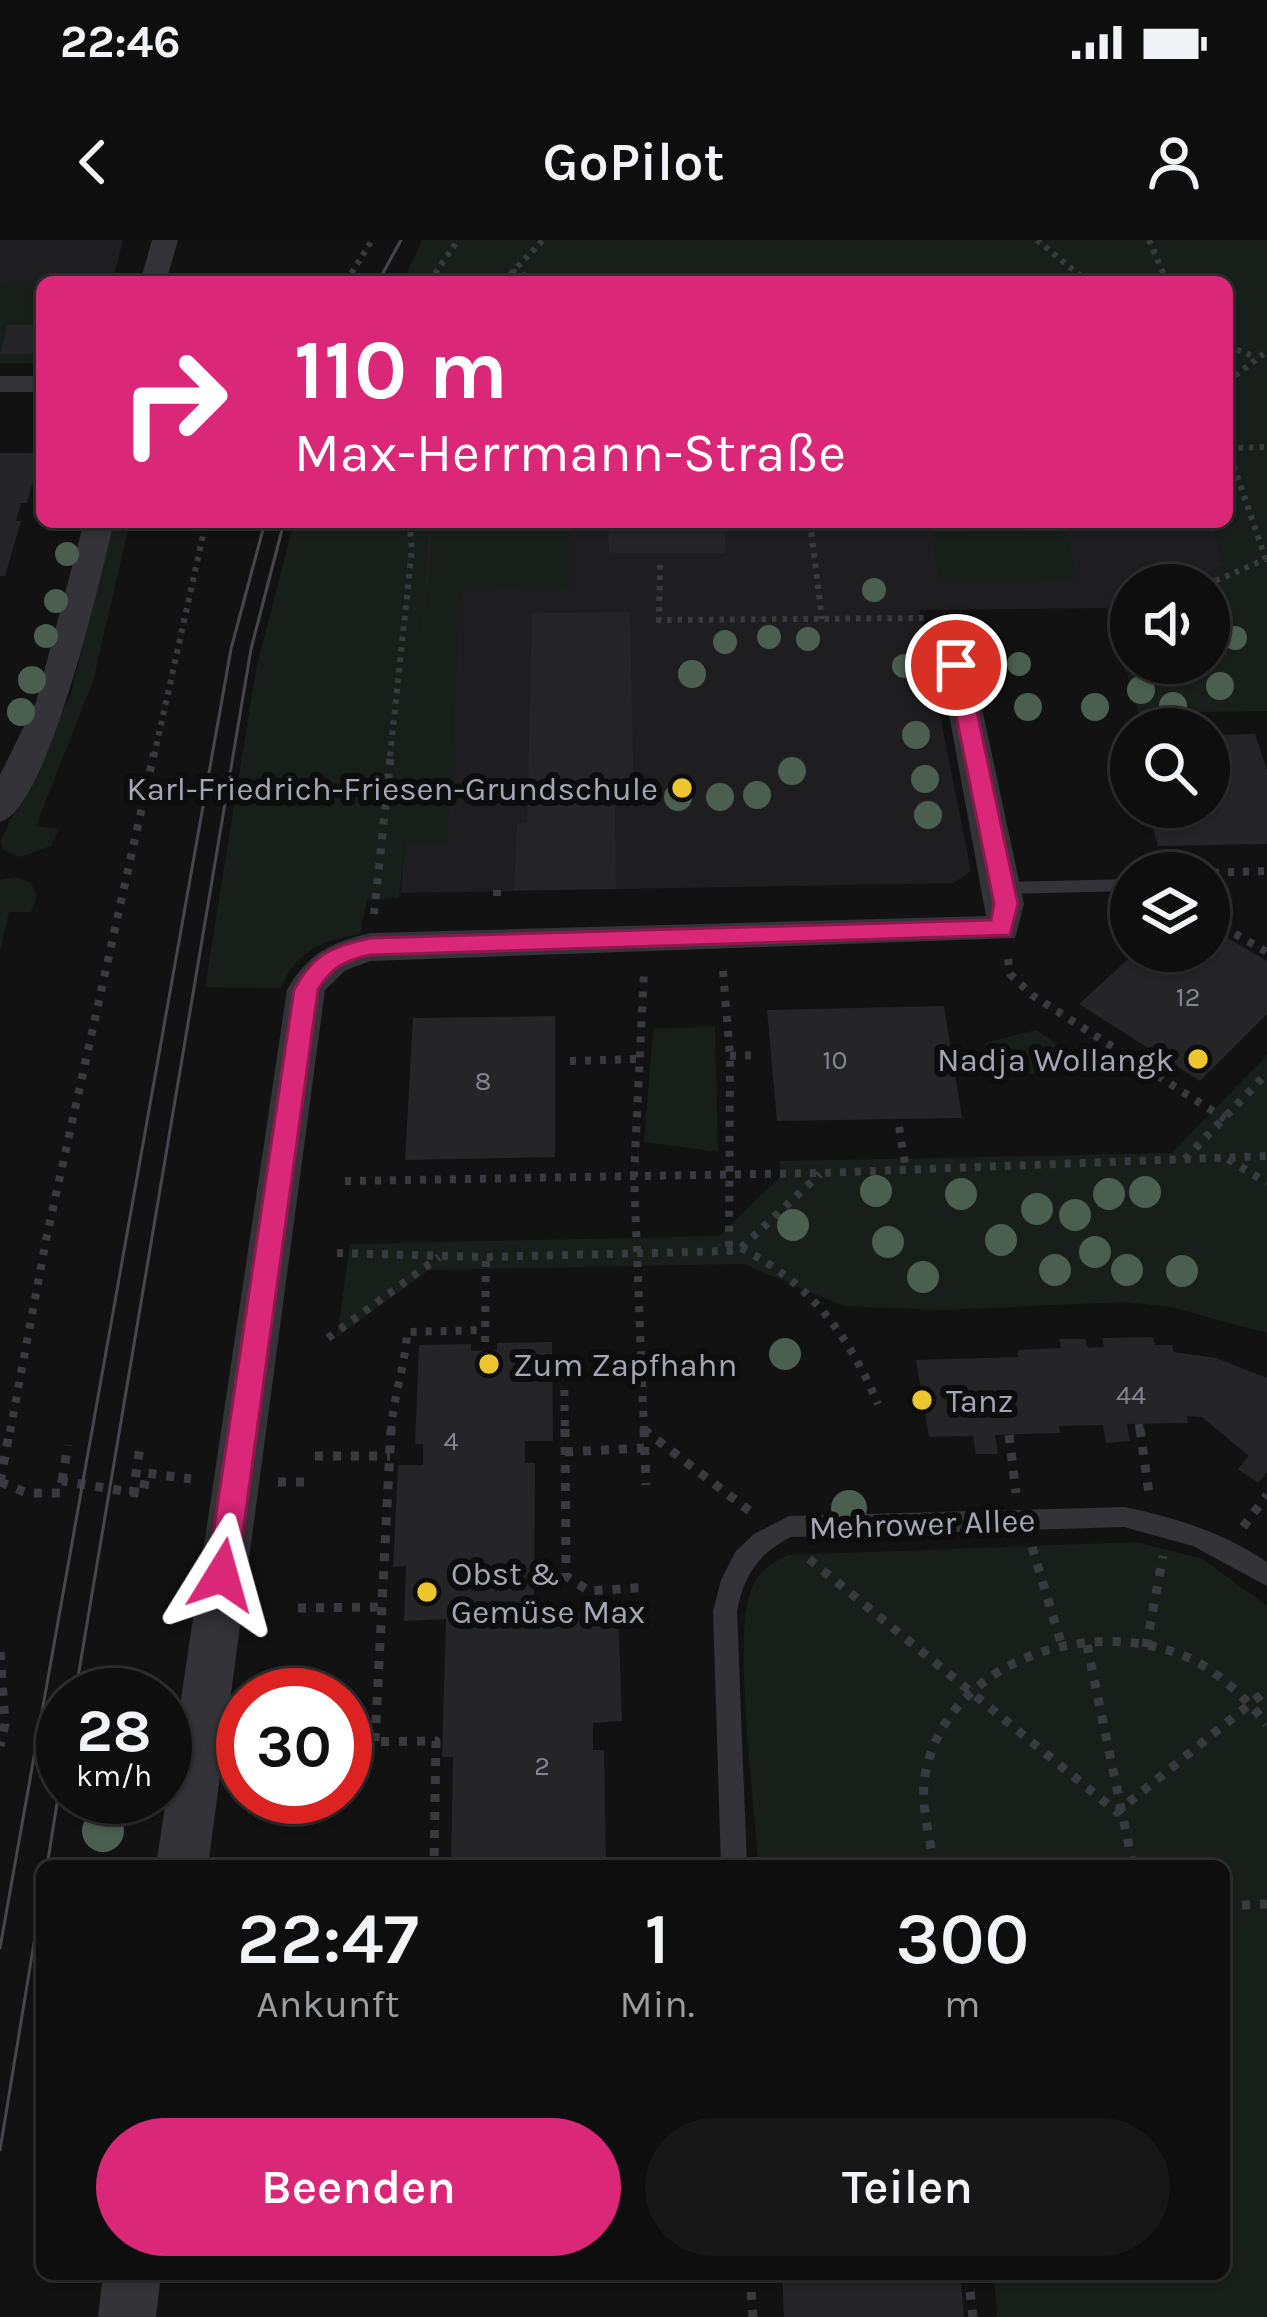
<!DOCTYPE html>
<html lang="de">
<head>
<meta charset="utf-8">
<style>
  :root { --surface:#0e0e0e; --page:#171717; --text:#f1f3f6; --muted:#9b9c9e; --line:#2e2e2e; --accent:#db2777 }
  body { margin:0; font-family:Karla,sans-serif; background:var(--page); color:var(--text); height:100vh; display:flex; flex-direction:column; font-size:45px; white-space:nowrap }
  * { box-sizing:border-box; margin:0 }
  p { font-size:39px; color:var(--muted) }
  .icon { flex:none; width:66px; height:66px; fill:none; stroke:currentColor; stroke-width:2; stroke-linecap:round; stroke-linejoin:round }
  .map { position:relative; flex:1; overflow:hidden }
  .drawer { position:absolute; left:36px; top:1620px; width:1194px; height:420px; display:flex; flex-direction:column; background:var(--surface); border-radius:18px; box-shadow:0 3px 9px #0004,0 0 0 3px var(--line) }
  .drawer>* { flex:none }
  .guide { position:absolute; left:36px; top:36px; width:1197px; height:252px; border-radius:18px; box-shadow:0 3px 9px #0004,0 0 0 3px var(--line); background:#db2777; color:#fff; overflow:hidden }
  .buttons { position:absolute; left:1110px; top:324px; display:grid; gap:24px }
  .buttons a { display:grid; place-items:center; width:120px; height:120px; border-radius:50%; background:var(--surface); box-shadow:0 3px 9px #0004,0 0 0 3px var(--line); font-size:60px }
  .speed { position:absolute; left:36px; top:1428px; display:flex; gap:24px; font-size:60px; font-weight:700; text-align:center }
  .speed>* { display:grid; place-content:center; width:156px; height:156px; border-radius:50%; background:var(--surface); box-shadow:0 3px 9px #0004,0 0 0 3px var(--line); line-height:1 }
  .speed small { font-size:30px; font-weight:400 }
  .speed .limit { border:18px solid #d22; background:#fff; color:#111 }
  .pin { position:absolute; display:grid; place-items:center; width:102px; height:102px; color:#fff; margin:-51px; border:6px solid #fff; border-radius:50%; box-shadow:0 3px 12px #0007 }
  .me { position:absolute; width:132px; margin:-66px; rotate:8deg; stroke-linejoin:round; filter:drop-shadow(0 0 9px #0008) }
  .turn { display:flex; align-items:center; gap:42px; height:252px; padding:0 60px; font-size:54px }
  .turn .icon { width:156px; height:156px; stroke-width:2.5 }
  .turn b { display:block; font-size:84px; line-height:102px }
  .eta { display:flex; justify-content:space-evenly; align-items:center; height:204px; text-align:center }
  .eta b { font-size:72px; font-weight:600; line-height:84px }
  .button { display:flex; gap:24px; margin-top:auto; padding:24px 60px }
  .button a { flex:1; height:138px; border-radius:72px; background:var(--accent); color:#fff; font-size:48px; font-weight:600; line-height:138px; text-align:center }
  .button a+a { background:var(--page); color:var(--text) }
  .status { display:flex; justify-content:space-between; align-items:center; height:84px; padding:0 60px; background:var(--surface); direction:ltr }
  .status svg { height:33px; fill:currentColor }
  header { display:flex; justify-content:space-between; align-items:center; height:156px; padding:0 60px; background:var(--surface); font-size:54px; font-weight:600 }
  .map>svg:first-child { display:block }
  .built { fill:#1e1e20 }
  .green { fill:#181e1a }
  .building { fill:#252527 }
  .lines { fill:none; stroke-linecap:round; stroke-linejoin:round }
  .path-far2 { stroke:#393a3f; stroke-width:6; stroke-dasharray:4.5 6; stroke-linecap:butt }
  .path-far1 { stroke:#393a3f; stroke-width:8; stroke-dasharray:6 9; stroke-linecap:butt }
  .path { stroke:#393a3f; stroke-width:9; stroke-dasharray:8 10; stroke-linecap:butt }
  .lane { fill:#333338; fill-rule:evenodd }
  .street { fill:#333338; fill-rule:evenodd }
  .tram { stroke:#46474d; stroke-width:3 }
  .tree { fill:#4b5f50 }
  .route { fill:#db2777; stroke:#8e194d; stroke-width:3 }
  .poi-dot { fill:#edc62f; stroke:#0d0d0e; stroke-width:4.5 }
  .labels { text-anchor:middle; stroke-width:12; stroke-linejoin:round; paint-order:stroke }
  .number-label { font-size:27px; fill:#838590 }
  .poi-label { font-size:33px; fill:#a3a6b4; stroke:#0d0d0e; text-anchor:start }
  .street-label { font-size:33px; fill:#a3a6b4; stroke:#0d0d0e }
</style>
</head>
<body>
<div class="status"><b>22:46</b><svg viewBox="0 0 49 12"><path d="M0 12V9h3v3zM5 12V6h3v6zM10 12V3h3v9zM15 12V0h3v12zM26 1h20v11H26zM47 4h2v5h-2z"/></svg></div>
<header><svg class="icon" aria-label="back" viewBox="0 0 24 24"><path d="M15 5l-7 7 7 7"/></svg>GoPilot<svg class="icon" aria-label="person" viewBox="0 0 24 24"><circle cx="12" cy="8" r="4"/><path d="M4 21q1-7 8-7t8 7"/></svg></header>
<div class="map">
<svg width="1267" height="2077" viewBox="0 0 1267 2077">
  <rect width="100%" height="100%" fill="#121213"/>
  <!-- built -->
  <g class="built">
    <polygon points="0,0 123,0 112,42 0,44"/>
    <polygon points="429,282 1212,282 1225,326 1172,345 1131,345 1131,360 1107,368 919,370 971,631 954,643 401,653"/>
  </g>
  <!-- green -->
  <g class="green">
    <polygon points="422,0 1267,0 1267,471 1139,473 1107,368 1131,360 1131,423 1209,423 1209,345 1172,345 1225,326 1212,282 1227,282 1227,42 403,42"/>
    <polygon points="42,43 42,123 0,123 0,44"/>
    <polygon points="112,282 130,282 93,441 36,586 59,589 51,606 20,617 3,610 1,600 71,454"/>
    <path d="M294 282H429L413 515 433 282H572V349L461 351 447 603H405L399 658 367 660 360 694C323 700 296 711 281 748L205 747 256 429Z"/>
    <polygon points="1066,291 1078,341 940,342 931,292"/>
    <polygon points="16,637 31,643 37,656 31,672 9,672 0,711 0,640"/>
    <polygon points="715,786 718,912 644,902 653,789"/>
    <polygon points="1036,790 1101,833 987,834 985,803"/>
    <polygon points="1267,815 1267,1093 1170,1067 1124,1062 943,1070 843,1066 744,1024 429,1030 337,1097 350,1004 719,996 781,936 780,921 1172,913"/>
    <path d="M1135 1302 1203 1319 1267 1366V2077H997L994 2034H1224V1626H758C755 1565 733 1404 750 1353 757 1332 769 1324 788 1315Z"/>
  </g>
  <!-- building -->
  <g class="building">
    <polygon points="7,85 42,85 42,114 0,114"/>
    <polygon points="0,213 41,213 27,263 21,263 16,281 21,281 5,336 0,336"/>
    <polygon points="608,282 724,282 726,313 609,313"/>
    <polygon points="630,372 634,566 615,566 616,649 514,650 517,584 527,583 532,373"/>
    <polygon points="1255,494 1267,530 1267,604 1158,606 1147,567 1209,567 1209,495"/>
    <polygon points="1209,687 1267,721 1267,774 1200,841 1079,764 1137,711 1209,711"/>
    <polygon points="944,766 962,878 777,881 767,770"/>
    <polygon points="555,776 555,917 405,920 413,778"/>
    <polygon points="1153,1097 1155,1105 1172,1105 1174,1112 1216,1118 1267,1138 1267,1232 1258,1243 1238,1229 1249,1216 1202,1177 1187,1176 1188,1183 1127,1184 1130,1201 1106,1203 1103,1185 1059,1186 1060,1193 995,1195 998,1214 976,1214 973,1196 929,1197 916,1120 1018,1117 1018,1110 1061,1108 1059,1099 1085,1099 1088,1108 1104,1107 1102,1098"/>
    <polygon points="552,1102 553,1201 525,1201 525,1223 535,1223 534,1374 618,1371 622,1481 593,1483 593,1510 604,1510 606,1626 451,1626 453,1517 442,1517 446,1379 404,1381 406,1326 393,1327 398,1225 423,1225 423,1204 415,1204 419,1105 471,1104 471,1111 497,1110 497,1103"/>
    <polygon points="782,2034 960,2034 964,2077 784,2077"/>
  </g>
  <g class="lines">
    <!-- path-far2 -->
    <g class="path-far2">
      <polyline points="1037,0 1088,42"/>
      <polyline points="1149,0 1167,42"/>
      <polyline points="512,31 544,42"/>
      <polyline points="346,42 372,0"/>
      <polyline points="429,42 458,0"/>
      <polyline points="503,42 543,0"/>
      <polyline points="1227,106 1256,117"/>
      <polyline points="1227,142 1267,111"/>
      <polyline points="1227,206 1267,323"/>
      <polyline points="1228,208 1267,207"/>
      <polyline points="810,282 822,379"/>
      <polyline points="660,325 659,380 926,378"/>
      <polyline points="1206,345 1266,319"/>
      <polyline points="1114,378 1131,374"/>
      <polyline points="154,516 206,282"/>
      <polyline points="390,516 412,309 409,282"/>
    </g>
    <!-- path-far1 -->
    <g class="path-far1">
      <polyline points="1198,633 1267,631"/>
      <polyline points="497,650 497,663"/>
      <polyline points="374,674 391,513"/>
      <polyline points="1209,679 1267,712"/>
      <polyline points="1008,719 1010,734 1032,755 1225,879"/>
      <polyline points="723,731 730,816 729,1011"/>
      <polyline points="730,816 757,815"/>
      <polyline points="570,821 638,819"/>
      <polyline points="899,887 906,930"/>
      <polyline points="1185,919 1267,833"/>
      <polyline points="1228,919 1267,943"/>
      <polyline points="345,941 821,933 1267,916"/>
      <path d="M741 1008C810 1043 848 1094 878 1164"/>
      <polyline points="337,1013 486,1017 729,1011 741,1008 820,934"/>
      <polyline points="328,1098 439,1017"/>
      <polyline points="485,1102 486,1017"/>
      <polyline points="564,1135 565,1192"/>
      <polyline points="1139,1184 1140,1192"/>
      <polyline points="643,1189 647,1192"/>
      <polyline points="10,1192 47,995 154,513"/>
      <path d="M391 1192C393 1156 405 1129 407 1092L485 1090"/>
      <polyline points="644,1192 634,936 644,731"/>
    </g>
    <!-- path -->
    <g class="path">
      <polyline points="565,1189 566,1336 589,1351 648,1347"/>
      <polyline points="643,1189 751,1272"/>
      <polyline points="644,1189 646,1245"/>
      <polyline points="1140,1189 1149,1254"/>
      <polyline points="1009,1195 1016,1253"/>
      <polyline points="565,1212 644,1208"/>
      <polyline points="315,1216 390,1216"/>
      <polyline points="62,1241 68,1205"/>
      <polyline points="0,1242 10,1189"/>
      <polyline points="0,1242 27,1253 60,1253 62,1241 143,1254 146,1233 191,1239"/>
      <polyline points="278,1242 312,1242"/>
      <polyline points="133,1255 140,1206"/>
      <polyline points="1243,1287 1267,1255"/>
      <polyline points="1032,1307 1062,1406"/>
      <polyline points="809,1319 1117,1572 1267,1450"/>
      <polyline points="298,1368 381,1367"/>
      <polyline points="1087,1405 1133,1626"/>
      <polyline points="1146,1407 1163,1316"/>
      <polyline points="0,1412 5,1484 0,1506"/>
      <polyline points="375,1501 391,1189"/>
      <polyline points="345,1502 436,1501 434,1626"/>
      <path d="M934 1626C930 1597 920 1564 925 1535 946 1423 1084 1376 1182 1415 1216 1428 1244 1457 1267 1484"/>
      <polyline points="1224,1666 1267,1664"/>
      <polyline points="750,2034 753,2077"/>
      <polyline points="968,2034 973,2077"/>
    </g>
    <!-- lane -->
    <g class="lane">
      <polygon points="1131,639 1131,651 1003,654 994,648 1003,642"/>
      <path d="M1124 1267C1175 1277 1224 1293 1267 1322V1346L1193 1306 1124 1287 791 1297C758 1314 744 1335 737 1371L747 1626H721L713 1371 721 1340 736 1311 754 1294 789 1276Z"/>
    </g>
    <!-- street -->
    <g class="street">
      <polygon points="152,0 178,0 166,42 140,42"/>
      <rect x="0" y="136" width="42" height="16"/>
      <path d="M84 282H114C101 335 49 568 0 582V535L36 462Z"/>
      <path d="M951 388 967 398 1024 664 1015 698 371 721 346 730 325 750 208 1626H156L287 750C307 714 331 702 371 693L986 676 935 398Z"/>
      <polygon points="103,2034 161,2034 156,2077 98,2077"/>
    </g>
    <!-- tram -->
    <g class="tram">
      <polyline points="378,42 401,0"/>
      <polyline points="75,1455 251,409 284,282"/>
      <polyline points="47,1626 63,1526"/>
      <polyline points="0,1708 231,409 265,282"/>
      <polyline points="0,1910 42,1654"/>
    </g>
  </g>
  <!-- trees -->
  <g class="tree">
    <circle cx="67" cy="314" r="12"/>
    <circle cx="874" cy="350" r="12"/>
    <circle cx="56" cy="361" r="12"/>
    <circle cx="46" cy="396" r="12"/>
    <circle cx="769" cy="397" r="12"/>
    <circle cx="1235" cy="398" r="12"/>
    <circle cx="808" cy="399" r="12"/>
    <circle cx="725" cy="402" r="12"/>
    <circle cx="1019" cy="424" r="12"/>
    <circle cx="904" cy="426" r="12"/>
    <circle cx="692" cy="434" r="14"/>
    <circle cx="32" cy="440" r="14"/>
    <circle cx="1220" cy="446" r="14"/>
    <circle cx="1141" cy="450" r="14"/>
    <circle cx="1173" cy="466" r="14"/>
    <circle cx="1028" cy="467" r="14"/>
    <circle cx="1095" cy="467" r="14"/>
    <circle cx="21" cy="472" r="14"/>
    <circle cx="916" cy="495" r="14"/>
    <circle cx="792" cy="531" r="14"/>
    <circle cx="925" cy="539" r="14"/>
    <circle cx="757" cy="555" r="14"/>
    <circle cx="678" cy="557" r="14"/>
    <circle cx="720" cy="557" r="14"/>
    <circle cx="928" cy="575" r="14"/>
    <circle cx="876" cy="951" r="16"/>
    <circle cx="1145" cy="952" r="16"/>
    <circle cx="961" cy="954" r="16"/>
    <circle cx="1109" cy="954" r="16"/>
    <circle cx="1037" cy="969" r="16"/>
    <circle cx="1075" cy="975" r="16"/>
    <circle cx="793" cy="985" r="16"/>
    <circle cx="1001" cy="1000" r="16"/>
    <circle cx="888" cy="1002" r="16"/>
    <circle cx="1095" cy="1012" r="16"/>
    <circle cx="1055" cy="1030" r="16"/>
    <circle cx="1127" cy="1030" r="16"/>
    <circle cx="1182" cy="1031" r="16"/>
    <circle cx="923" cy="1037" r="16"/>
    <circle cx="785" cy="1114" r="16"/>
    <circle cx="849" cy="1268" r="18"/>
    <circle cx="103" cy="1591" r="21"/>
  </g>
  <!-- route -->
  <path class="route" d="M956 419 967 425 1018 664 1010 695 371 715C346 720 331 727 318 750L237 1335 232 1345H211L207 1335 294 750C313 714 332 706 371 698L991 680 994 664 946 425Z"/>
  <!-- markers -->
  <g class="poi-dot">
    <circle cx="682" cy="548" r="12"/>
    <circle cx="1198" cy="819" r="12"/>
    <circle cx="489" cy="1124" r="12"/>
    <circle cx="922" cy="1160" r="12"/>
    <circle cx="427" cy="1352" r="12"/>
  </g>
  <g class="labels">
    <!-- number labels -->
    <g class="number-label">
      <text x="1188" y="766">12</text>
      <text x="835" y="829">10</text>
      <text x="483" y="850">8</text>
      <text x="1131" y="1164">44</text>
      <text x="451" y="1210">4</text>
      <text x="542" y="1535">2</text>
    </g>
    <!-- poi labels -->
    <g class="poi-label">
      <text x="658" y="560" text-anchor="end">Karl-Friedrich-Friesen-Grundschule</text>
      <text x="1174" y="831" text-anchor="end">Nadja Wollangk</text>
      <text x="513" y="1136">Zum Zapfhahn</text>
      <text x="946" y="1172">Tanz</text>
      <text x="451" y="1345">Obst &amp;<tspan x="451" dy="38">Gemüse Max</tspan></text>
    </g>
    <!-- street labels -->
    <g class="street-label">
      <text transform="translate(922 1283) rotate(-2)" y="12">Mehrower Allee</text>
    </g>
  </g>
</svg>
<div class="buttons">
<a><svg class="icon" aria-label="sound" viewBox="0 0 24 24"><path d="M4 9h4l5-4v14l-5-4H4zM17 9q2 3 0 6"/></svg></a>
<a><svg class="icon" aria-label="search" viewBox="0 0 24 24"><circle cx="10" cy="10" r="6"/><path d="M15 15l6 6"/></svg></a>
<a><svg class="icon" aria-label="layers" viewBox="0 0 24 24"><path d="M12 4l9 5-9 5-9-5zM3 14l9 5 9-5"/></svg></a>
</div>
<div class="speed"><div>28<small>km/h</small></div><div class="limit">30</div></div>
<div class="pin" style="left:956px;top:425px;background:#d93025"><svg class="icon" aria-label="arrive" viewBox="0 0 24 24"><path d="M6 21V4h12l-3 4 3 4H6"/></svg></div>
<svg class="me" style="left:222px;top:1335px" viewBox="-20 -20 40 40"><path d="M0-17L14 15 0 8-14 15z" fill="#db2777" stroke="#fff" stroke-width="4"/></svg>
<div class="guide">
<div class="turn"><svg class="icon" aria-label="right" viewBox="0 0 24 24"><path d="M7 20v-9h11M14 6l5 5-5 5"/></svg><div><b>110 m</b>Max-Herrmann-Straße</div></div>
</div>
<section class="drawer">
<div class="eta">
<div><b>22:47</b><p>Ankunft</p></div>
<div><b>1</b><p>Min.</p></div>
<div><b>300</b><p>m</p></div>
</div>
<div class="button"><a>Beenden</a><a>Teilen</a></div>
</section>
</div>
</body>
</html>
